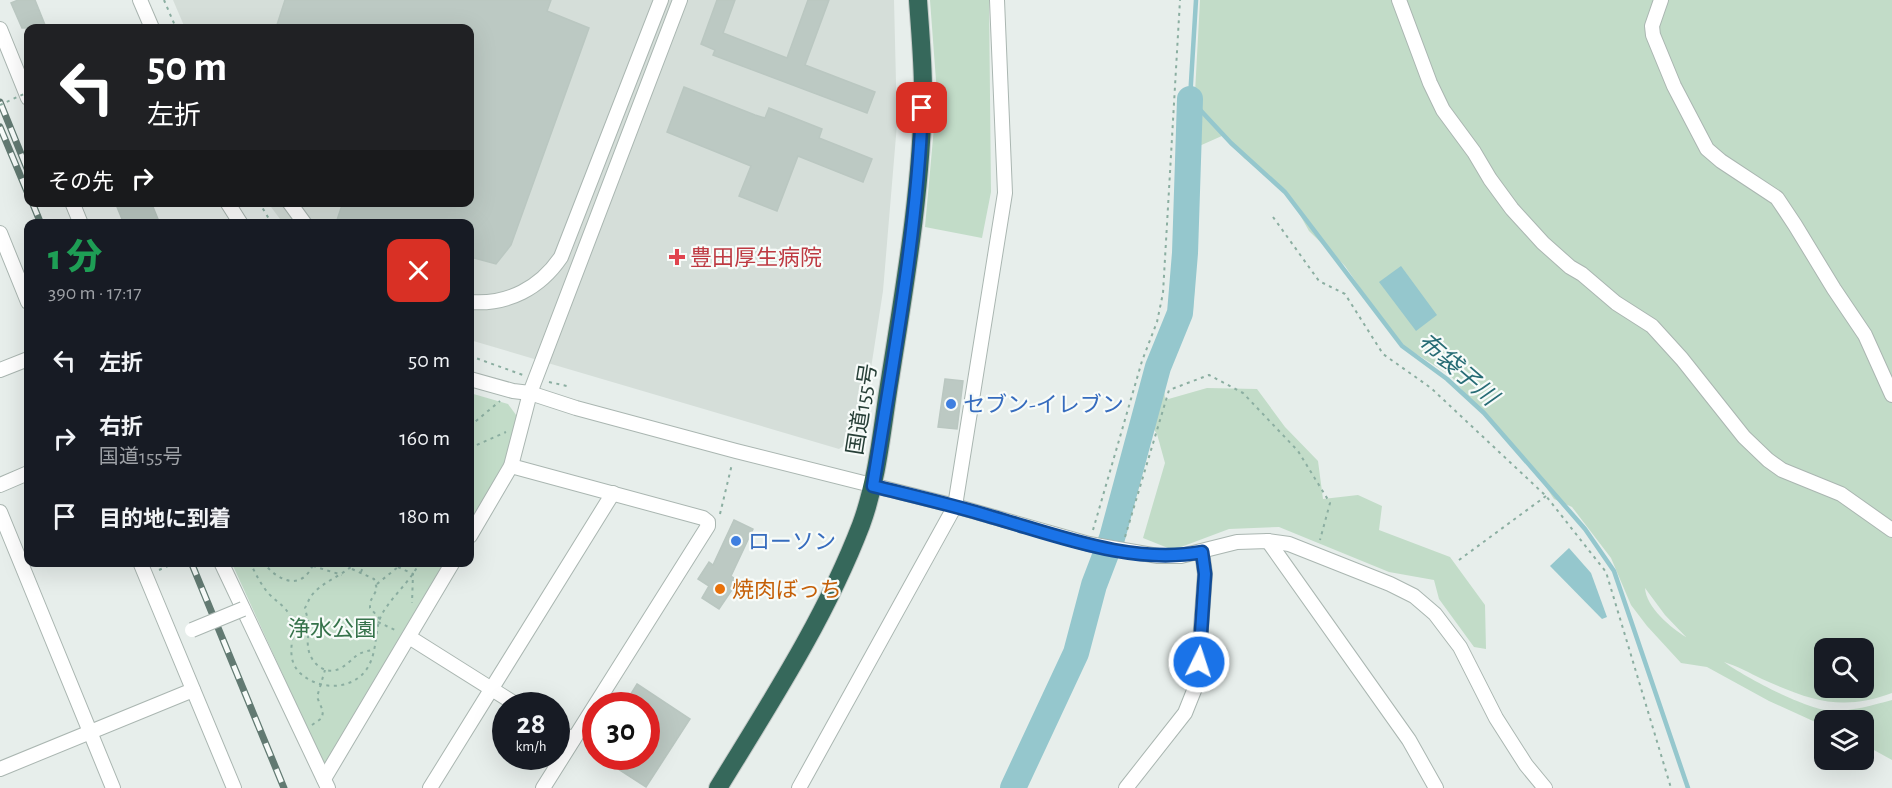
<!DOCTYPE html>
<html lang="ja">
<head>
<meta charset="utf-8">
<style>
  :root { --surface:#171b24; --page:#242831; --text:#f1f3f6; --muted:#9ea1a6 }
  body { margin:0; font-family:"Alegreya Sans","Noto Sans JP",sans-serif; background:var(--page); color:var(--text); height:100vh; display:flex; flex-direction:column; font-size:22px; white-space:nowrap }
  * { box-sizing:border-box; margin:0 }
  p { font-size:20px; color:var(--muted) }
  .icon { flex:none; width:33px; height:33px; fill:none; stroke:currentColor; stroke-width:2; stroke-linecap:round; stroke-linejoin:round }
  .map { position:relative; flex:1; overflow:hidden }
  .side { position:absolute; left:24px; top:219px; width:450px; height:348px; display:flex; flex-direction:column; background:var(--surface); border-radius:12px; box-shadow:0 6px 24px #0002 }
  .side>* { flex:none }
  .top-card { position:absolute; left:24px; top:24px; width:450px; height:183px; border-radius:12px; box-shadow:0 6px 24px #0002; background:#202124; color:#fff; overflow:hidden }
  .controls { position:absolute; left:1814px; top:638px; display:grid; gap:12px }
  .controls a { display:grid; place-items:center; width:60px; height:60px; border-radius:12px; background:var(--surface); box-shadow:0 6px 24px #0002; font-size:30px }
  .speed { position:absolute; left:492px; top:692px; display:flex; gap:12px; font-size:30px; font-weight:700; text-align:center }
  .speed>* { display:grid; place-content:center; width:78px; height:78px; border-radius:50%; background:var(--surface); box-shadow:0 6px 24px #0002; line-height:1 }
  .speed small { font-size:15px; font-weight:400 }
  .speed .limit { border:9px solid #d22; background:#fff; color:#111 }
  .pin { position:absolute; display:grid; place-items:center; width:51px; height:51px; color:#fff; margin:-26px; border-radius:12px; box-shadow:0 3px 9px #0006 }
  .me { position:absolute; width:66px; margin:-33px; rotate:4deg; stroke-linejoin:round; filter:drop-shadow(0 0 4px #0008) }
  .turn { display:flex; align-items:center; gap:21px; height:126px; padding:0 24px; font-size:27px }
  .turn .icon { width:78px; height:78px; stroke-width:2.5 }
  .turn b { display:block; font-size:42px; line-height:51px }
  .then { display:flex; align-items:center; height:57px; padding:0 24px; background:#0003; gap:12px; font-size:22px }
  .round { display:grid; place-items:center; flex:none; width:63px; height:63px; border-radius:12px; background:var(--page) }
  .headline { display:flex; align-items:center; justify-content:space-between; height:102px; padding:0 24px }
  h1 { font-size:36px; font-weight:800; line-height:45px; color:#1e9e55 }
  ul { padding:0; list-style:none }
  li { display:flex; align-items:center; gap:18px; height:78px; padding:0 24px }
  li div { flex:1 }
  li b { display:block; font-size:22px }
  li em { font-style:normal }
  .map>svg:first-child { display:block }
  .built { fill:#d5ded9 }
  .green { fill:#c2dcc8; fill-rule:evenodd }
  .water { fill:#95c7cd }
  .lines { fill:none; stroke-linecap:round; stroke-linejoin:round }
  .stream { stroke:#95c7cd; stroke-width:4.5 }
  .river { stroke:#95c7cd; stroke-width:26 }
  .building { fill:#bcc9c3; stroke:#bac7c1; stroke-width:1.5 }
  .minor-casing { stroke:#aab6b1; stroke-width:16 }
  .highway-casing { stroke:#c3c9c7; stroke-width:20 }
  .path { stroke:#8baea1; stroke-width:2; stroke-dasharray:3 4.5; stroke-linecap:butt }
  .minor { stroke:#fff; stroke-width:14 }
  .highway { stroke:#36685b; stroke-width:18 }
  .rail-casing { stroke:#627a72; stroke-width:7 }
  .rail { stroke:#f7fbf9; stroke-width:4.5; stroke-dasharray:14; stroke-linecap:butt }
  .minor-bridge-casing { stroke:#aab6b1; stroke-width:16; stroke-linecap:butt }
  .path-bridge { stroke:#8baea1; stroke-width:2; stroke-dasharray:3 4.5; stroke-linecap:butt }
  .minor-bridge { stroke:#fff; stroke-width:14 }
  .route-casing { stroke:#114b97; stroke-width:15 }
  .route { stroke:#1a73e8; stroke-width:10 }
  .health-dot { fill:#e0444e; stroke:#f7fbf9; stroke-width:2 }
  .shop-dot { fill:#3f7fe0; stroke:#f7fbf9; stroke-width:2 }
  .food-dot { fill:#e8710a; stroke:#f7fbf9; stroke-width:2 }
  .labels { text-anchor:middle; stroke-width:4.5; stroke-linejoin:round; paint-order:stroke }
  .health-label { font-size:22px; fill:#be3a42; stroke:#f7fbf9; text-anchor:start }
  .shop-label { font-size:22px; fill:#366cbe; stroke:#f7fbf9; text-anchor:start }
  .street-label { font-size:22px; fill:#273f37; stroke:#f7fbf9 }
  .food-label { font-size:22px; fill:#c56008; stroke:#f7fbf9; text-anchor:start }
  .park-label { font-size:22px; fill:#35724a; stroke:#f7fbf9 }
  .water-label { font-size:24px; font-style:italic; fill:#276c75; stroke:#f7fbf9 }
</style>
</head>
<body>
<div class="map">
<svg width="1892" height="788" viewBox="0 0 1892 788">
  <rect width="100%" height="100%" fill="#e7eeeb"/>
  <!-- built -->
  <polygon class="built" points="173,0 894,0 897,124 883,291 869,381 851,441 839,449 470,340 470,224 283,223 268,203 470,202 470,28 185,28"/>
  <!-- green -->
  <g class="green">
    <polygon points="930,0 989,0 991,192 982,238 925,227 937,94"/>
    <path d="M1200 0H1892V693C1841 712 1810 700 1762 679 1750 673 1737 666 1724 662 1745 677 1808 711 1833 711 1853 711 1873 705 1892 700V760L1863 744V720H1824V726L1769 701 1707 667 1681 663 1647 626 1631 605 1611 558 1572 507 1554 499 1535 471 1471 401 1450 375 1405 347 1376 311 1345 266 1309 231 1286 190 1244 158 1224 135 1197 147 1186 181 1181 254 1195 282 1193 311 1172 322 1162 355 1165 400 1207 388 1257 389 1285 427 1318 461 1323 499 1358 495 1382 506 1379 530 1450 557 1485 605 1486 649 1474 647 1439 599 1434 580 1389 572 1279 527 1229 529 1173 550 1143 538 1165 463 1157 434 1144 415 1141 392 1168 309 1183 134 1195 93ZM1645 588 1665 615 1686 637C1671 628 1646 607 1645 588ZM1824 648H1863V687H1824Z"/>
    <polygon points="470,393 508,404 519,419 506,468 470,529"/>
    <polygon points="231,563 449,563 325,767 234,568"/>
  </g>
  <!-- water -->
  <g class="water">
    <polygon points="1401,266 1437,315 1416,331 1379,282"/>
    <polygon points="1569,548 1591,573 1607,617 1602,619 1550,566"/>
  </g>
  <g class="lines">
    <!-- stream -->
    <polyline class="stream" points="1196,0 1190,99 1231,143 1285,192 1402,346 1447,379 1484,413 1585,529 1614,571 1688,788"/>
    <!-- river -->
    <polyline class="river" points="1013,788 1076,653 1094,585 1112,538 1158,367 1180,313 1185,253 1190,99"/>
  </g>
  <!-- building -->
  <g class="building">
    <polygon points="18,0 35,0 45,25 39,28 22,28 11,3"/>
    <polygon points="285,0 551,0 547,11 589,28 511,245 496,264 470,257 470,224 345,224 337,220 343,202 470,202 470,28 276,28"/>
    <polygon points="717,0 735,0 723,33 787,58 808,0 829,0 805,65 875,92 867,113 713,55 715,50 701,44"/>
    <polygon points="684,87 755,115 765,118 769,108 822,129 819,138 872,159 863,182 798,156 777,211 739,196 751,166 667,132"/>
    <polygon points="115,202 151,202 160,224 124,224"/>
    <polygon points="945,379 963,381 957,429 938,427"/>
    <polygon points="734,520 753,529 731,576 738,581 719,609 702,598 709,586 698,579 709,562 713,565"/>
    <polygon points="637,684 690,719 646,787 598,756 646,756 646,705 624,705"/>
  </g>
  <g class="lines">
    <!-- minor casing -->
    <g class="minor-casing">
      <g id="minor">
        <polyline points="140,0 152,28"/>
        <polyline points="1399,0 1430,83 1443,110 1474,152 1490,179 1512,209 1543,243 1570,267 1582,274 1616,303 1652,326 1682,359 1744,437 1768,460 1782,470 1841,494 1892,530"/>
        <polyline points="1661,0 1652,26 1653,35 1674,86 1707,149 1721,161 1777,198 1795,225 1834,289 1865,335 1892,395"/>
        <polyline points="0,29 28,98"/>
        <polyline points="72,202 81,224"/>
        <polyline points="227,202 241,224"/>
        <polyline points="289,202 305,224"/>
        <polyline points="0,233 28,302"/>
        <path d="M470 302C508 305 540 288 561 257L661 0"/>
        <polyline points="0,370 28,359"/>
        <polyline points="470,379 513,391 530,393 576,408 736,451 955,506 1089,544 1158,556 1181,556 1237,542 1268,541 1289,544 1390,584 1414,596 1435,614 1460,647 1496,718 1526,765 1545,788"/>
        <polyline points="511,466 703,518 708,522 708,526 543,788"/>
        <polyline points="0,485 28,473"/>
        <polyline points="0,512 113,788"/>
        <polyline points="470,536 511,466 530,393 680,0"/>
        <polyline points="1268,541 1409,740 1436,788"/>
        <polyline points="140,562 234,788"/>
        <polyline points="221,562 328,788"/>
        <polyline points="409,637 517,705"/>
        <polyline points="556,729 573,740"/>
        <polyline points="0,769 193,690"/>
        <polyline points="324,779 453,562"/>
        <polyline points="430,788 613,493"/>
        <polyline points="799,788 955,506 1005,193 997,0"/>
        <polyline points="1126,788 1185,713 1197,683 1205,574 1202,552"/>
      </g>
    </g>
    <!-- highway casing -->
    <g class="highway-casing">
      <path id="highway" d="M718 788C770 703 825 619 861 525 878 479 882 427 890 379 905 284 922 187 923 91 923 61 920 30 918 0"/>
    </g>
    <!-- path -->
    <g class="path">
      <polyline points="164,0 176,28"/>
      <polyline points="259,202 272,224"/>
      <polyline points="1273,217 1319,281 1345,294 1383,354 1431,388 1546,496 1606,572 1671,788"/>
      <polyline points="470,356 523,375"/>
      <polyline points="549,382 567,386"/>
      <polyline points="470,426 500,401"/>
      <polyline points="470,448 506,432"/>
      <polyline points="720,514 732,464"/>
      <polyline points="1093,530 1142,361 1157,322 1163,293 1180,0"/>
      <polyline points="1125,537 1169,390 1209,375 1243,393 1298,451 1330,503 1320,540"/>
      <polyline points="1459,560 1546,496"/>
      <path d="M250 562C255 573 261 585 269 594 277 602 285 606 291 617 299 632 282 655 300 673 319 691 354 691 368 667 378 650 374 630 382 614 393 595 410 582 420 562"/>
      <path d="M263 562C278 582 303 592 314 562"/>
      <path d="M356 562C343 576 323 581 312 595 309 599 307 604 305 608 306 614 309 621 309 627 309 633 307 640 308 646 309 662 325 677 341 668 356 659 353 653 373 650"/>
      <polyline points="313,566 342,575"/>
      <polyline points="398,567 413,574 412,603"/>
      <polyline points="352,569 374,579 377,589 370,602 370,608 380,619"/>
      <polyline points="159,570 177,562"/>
      <polyline points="361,572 365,562"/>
      <polyline points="377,584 398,567 398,562"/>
      <polyline points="378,622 397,631"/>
      <polyline points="292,628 309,626"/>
      <polyline points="312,725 322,718 323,711 317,697 325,670"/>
    </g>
    <!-- minor -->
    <use href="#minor" class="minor"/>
    <!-- highway -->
    <use href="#highway" class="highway"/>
    <!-- rail casing -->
    <g class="rail-casing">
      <g id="rail">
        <polyline points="0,102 28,171"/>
        <polyline points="0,127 28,194"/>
        <polyline points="32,202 41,224"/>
        <polyline points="191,562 284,788"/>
      </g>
    </g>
    <!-- rail -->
    <use href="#rail" class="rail"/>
    <!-- minor-bridge casing -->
    <g class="minor-bridge-casing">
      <polyline id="minor-bridge" points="192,630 243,609"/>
    </g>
    <!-- path-bridge -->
    <polyline class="path-bridge" points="0,105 26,93"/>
    <!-- minor-bridge -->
    <use href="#minor-bridge" class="minor-bridge"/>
  </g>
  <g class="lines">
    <!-- route casing -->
    <g class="route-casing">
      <path id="route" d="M922 108C917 235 893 360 873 486 913 496 953 505 992 517 1059 536 1132 565 1202 552L1205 574 1199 662"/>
    </g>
    <!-- route -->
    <use href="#route" class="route"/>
  </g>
  <!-- markers -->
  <path class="health-dot" d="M674 248h6v6h6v6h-6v6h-6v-6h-6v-6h6z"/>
  <g class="shop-dot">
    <circle cx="951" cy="404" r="6"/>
    <circle cx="736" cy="541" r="6"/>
  </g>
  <circle class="food-dot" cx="720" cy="589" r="6"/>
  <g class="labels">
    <!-- health labels -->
    <g class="health-label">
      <text x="690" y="265">豊田厚生病院</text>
    </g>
    <!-- shop labels -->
    <g class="shop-label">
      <text x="963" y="412">セブン-イレブン</text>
      <text x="748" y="549">ローソン</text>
    </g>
    <!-- street labels -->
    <g class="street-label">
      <text transform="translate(861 409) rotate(-81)" y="8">国道155号</text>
    </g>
    <!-- food labels -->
    <g class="food-label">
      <text x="732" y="597">焼肉ぼっち</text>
    </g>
    <!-- park labels -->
    <g class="park-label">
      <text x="332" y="636">浄水公園</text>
    </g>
    <!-- water labels -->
    <g class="water-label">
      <text transform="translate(1458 369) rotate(41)" y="8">布袋子川</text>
    </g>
  </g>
</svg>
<div class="controls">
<a><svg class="icon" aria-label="search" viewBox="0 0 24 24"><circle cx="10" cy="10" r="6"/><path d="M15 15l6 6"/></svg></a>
<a><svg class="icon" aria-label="layers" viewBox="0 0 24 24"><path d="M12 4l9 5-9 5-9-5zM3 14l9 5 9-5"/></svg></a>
</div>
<div class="speed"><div>28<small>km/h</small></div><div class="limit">30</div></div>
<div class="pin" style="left:922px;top:108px;background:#d93025"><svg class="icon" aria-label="arrive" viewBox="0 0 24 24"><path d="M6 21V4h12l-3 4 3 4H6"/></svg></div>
<svg class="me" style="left:1199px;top:662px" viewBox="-20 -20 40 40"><circle r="17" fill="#1a73e8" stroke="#fff" stroke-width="3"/><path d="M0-11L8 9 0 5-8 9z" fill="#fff"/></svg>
<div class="top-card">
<div class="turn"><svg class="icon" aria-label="left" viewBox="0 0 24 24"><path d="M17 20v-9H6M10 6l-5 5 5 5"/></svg><div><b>50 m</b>左折</div></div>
<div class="then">その先<svg class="icon" aria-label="right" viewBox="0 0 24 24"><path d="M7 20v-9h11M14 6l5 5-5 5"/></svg></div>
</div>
<section class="side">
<div class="headline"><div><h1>1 分</h1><p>390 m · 17:17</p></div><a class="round" style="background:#d93025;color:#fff"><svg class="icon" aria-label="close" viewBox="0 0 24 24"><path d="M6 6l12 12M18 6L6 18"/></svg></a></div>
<ul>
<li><svg class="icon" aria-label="left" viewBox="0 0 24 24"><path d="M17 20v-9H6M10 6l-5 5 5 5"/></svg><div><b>左折</b></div><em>50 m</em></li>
<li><svg class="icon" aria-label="right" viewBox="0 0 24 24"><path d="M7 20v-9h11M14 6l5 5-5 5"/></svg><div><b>右折</b><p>国道155号</p></div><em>160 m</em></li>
<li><svg class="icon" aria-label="arrive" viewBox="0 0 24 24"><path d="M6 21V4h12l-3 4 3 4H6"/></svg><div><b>目的地に到着</b></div><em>180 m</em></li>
</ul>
</section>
</div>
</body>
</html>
